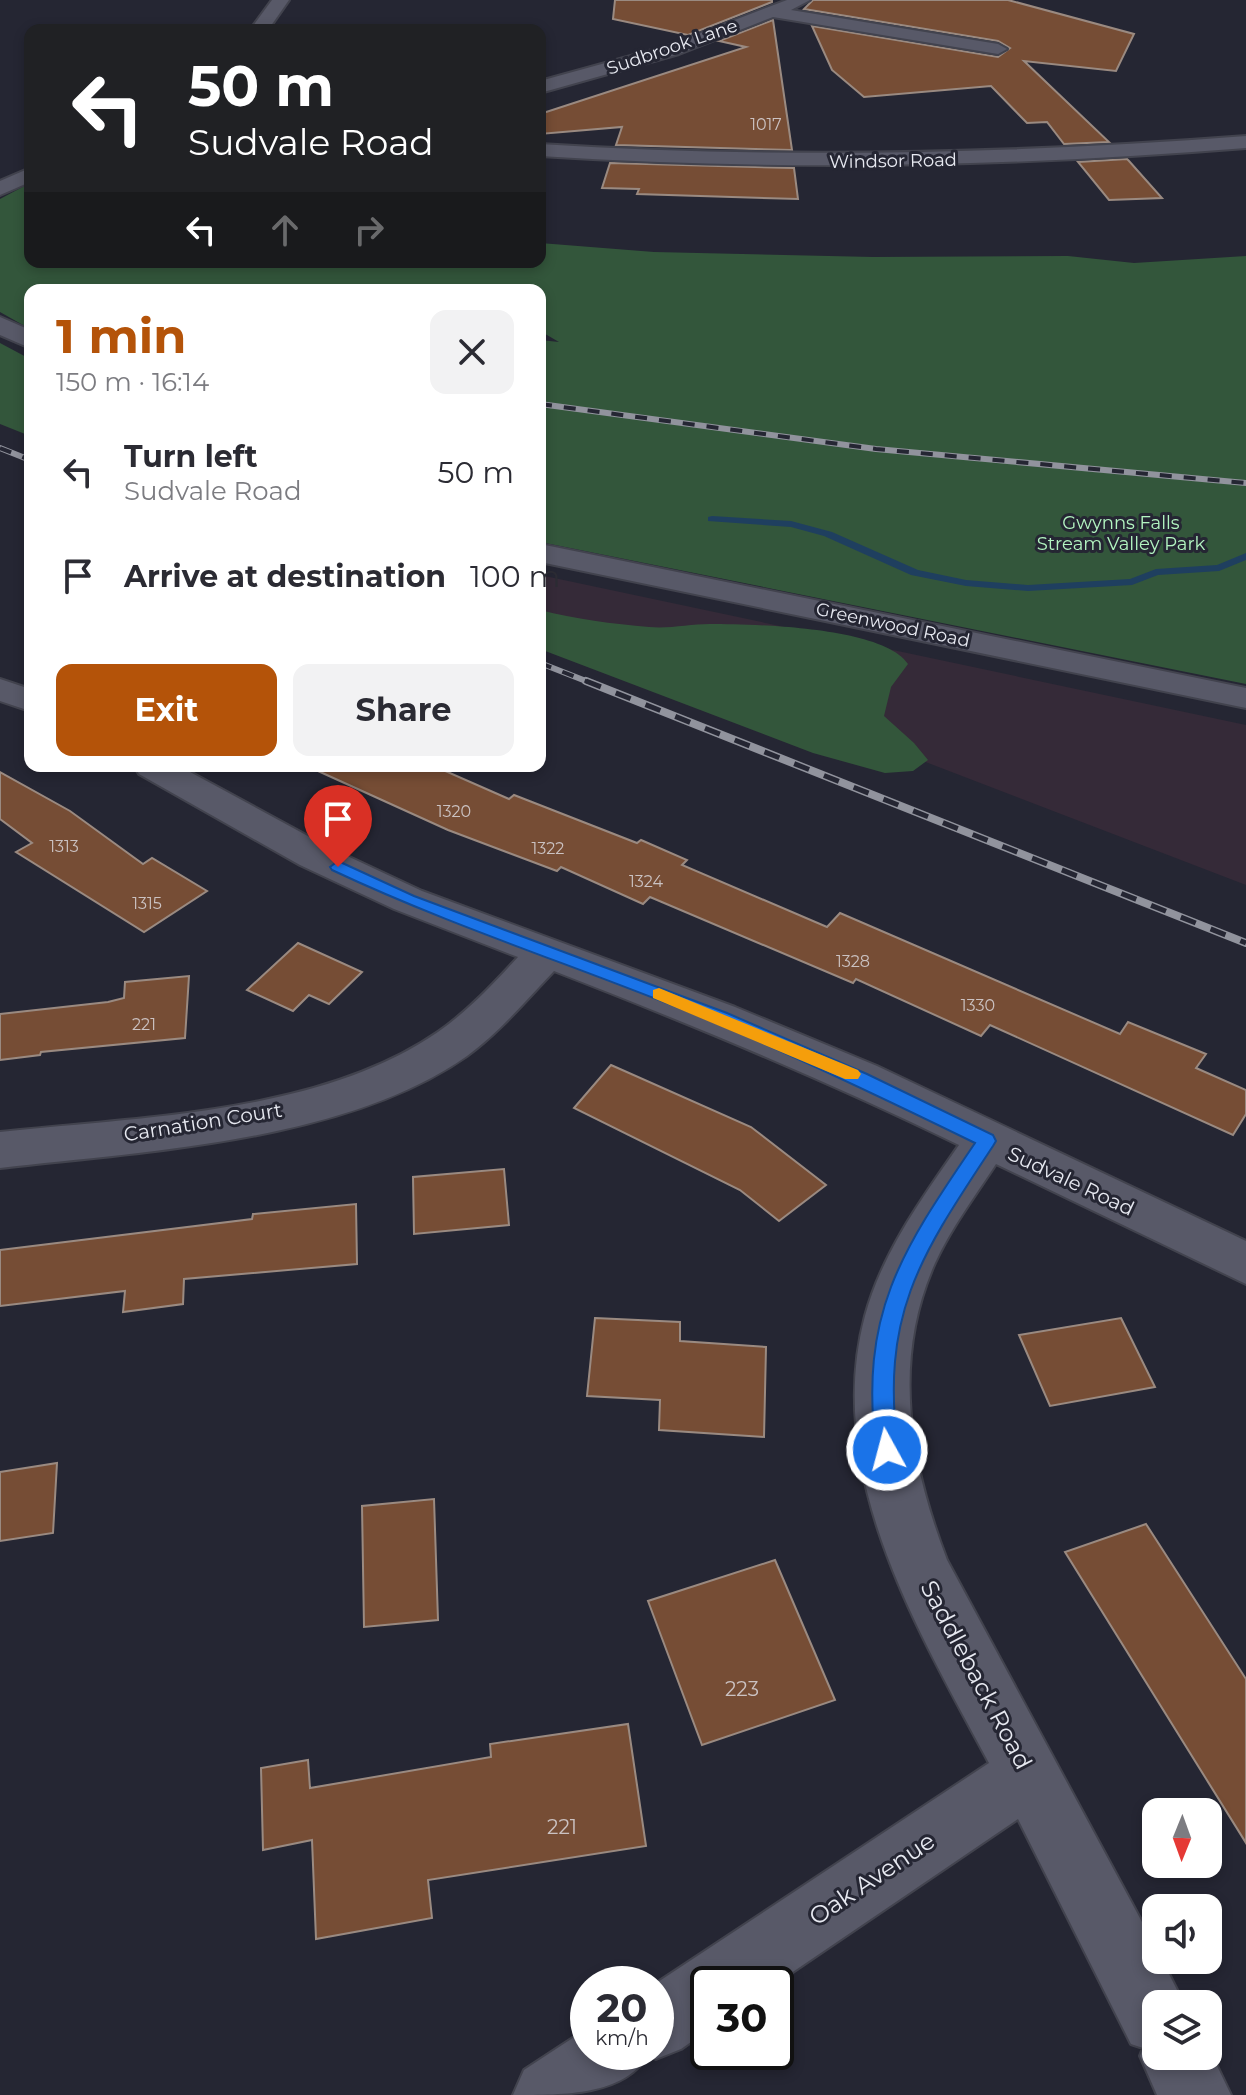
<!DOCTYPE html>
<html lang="en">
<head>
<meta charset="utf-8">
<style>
  :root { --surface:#fff; --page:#f2f2f3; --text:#2b2b33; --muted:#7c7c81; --accent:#b45309 }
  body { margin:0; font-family:Montserrat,sans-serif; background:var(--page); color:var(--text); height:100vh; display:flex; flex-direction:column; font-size:30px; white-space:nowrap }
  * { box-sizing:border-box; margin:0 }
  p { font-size:26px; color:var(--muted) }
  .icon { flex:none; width:44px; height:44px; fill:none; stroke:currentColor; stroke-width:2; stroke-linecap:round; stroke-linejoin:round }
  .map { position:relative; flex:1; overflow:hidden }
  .side { position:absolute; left:24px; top:284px; width:522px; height:488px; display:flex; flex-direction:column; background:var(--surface); border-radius:16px; box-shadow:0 4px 12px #0003 }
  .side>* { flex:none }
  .top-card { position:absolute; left:24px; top:24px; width:522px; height:244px; border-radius:16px; box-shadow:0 4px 12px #0003; background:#202124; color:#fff; overflow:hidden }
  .needle { width:52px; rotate:181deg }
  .controls { position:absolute; left:1142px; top:1798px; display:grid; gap:16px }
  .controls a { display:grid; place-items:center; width:80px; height:80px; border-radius:16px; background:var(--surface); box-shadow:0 4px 12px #0003; font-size:40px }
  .speed { position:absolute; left:570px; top:1966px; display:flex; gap:16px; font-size:40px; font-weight:700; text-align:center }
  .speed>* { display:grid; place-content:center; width:104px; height:104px; border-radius:50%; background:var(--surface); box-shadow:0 4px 12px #0003; line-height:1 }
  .speed small { font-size:20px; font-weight:400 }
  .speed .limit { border:4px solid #111; border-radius:12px; background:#fff; color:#111 }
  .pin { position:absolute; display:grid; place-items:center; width:68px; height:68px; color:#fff; margin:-82px -34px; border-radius:50% 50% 50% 0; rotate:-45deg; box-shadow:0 0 8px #0007 }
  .pin .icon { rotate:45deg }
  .me { position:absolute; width:88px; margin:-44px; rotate:353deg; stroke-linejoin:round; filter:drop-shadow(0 0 6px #0008) }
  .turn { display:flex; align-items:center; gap:28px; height:168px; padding:0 32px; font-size:36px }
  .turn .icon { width:104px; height:104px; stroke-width:2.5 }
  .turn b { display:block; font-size:56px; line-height:68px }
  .lanes { display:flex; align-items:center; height:76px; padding:0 32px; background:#0003; justify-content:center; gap:40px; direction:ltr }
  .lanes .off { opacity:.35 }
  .round { display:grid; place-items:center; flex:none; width:84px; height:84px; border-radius:16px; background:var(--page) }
  .overview { display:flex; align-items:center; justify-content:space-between; height:136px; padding:0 32px }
  h1 { font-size:48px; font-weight:700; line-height:60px; color:var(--accent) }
  .button { display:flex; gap:16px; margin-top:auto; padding:16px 32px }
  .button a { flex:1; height:92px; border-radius:16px; background:var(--accent); color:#fff; font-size:32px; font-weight:700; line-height:92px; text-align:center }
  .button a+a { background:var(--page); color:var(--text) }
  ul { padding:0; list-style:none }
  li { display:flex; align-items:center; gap:24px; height:104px; padding:0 32px }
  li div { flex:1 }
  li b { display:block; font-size:30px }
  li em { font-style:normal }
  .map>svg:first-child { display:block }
  .industrial { fill:#352a38 }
  .green { fill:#33563b }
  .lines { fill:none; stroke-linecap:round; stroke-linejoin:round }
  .stream { fill:#1f3f5f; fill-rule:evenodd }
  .building { fill:#764d35; stroke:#9a8a81; stroke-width:2 }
  .minor-casing { stroke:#42434e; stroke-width:4 }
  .minor { fill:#585968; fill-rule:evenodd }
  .rail-far1-casing { stroke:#91939d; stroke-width:6 }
  .rail-casing { stroke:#91939d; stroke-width:8 }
  .rail-far1 { stroke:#252633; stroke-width:4; stroke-dasharray:12; stroke-linecap:butt }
  .rail { stroke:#252633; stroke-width:5; stroke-dasharray:16; stroke-linecap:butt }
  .route { fill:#1a73e8; stroke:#114b97; stroke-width:2 }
  .slow { fill:#f59e0b }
  .labels { text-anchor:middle; stroke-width:6; stroke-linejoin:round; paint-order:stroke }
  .number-label { font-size:16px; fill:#cbc2c2 }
  .far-street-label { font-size:18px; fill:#e7e9f1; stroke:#252633 }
  .far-park-label { font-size:18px; fill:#b3f5c1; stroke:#252633 }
  .street-label { font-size:20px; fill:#e7e9f1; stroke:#252633 }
  .near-number-label { font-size:20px; fill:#cbc2c2 }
  .near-street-label { font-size:24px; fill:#e7e9f1; stroke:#252633 }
</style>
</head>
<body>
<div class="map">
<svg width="1246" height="2095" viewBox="0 0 1246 2095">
  <rect width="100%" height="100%" fill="#252633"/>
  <!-- industrial -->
  <polygon class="industrial" points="540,575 1246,725 1246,885 540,614"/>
  <!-- green -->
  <g class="green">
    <polygon points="30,183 30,262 540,262 540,243 654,252 873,257 1068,256 1134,263 1246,256 1246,684 540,542 540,340 559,342 540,331 540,290 30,290 30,329 0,312 0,199"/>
    <polygon points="0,343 30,359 30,436 0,424"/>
    <path d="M540 610C575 619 613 624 649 627 669 629 690 624 710 624 755 624 884 627 908 664L891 687 884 716 914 743 928 760 913 771 885 773 813 753 540 649Z"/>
  </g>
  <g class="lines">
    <!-- stream -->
    <polygon class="stream" points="712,516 791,521 832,532 918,570 966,580 1028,585 1130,579 1156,569 1217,565 1246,553 1246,560 1219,571 1158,575 1132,585 1028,591 966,586 911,575 824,536 791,527 708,521 708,517"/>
  </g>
  <!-- building -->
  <g class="building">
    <polygon points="615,0 772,0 772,2 688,35 613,19"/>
    <polygon points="813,0 1008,0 1134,34 1116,71 1024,61 1109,142 1064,144 1047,122 1027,123 991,86 864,97 832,70 812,26 998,57 1010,48 998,41 804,9"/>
    <polygon points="773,20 792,150 616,145 622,127 540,134 540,114 746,47 719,41"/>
    <polygon points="1127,159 1129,161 1162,198 1109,200 1078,162"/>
    <polygon points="610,163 794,168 798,199 637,194 639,189 602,188"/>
    <polygon points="307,766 434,766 509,799 514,795 637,843 641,840 687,860 682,865 827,927 840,913 1120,1034 1128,1022 1206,1054 1196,1068 1246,1090 1246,1114 1233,1135 990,1025 981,1036 856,979 853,983 650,897 643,904 561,867 557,871 448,830"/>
    <polygon points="0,772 70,811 143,864 152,858 207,891 144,932 16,852 32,843 0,819"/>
    <polygon points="298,943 362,972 329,1004 309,995 293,1011 247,990"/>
    <polygon points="189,976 185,1038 41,1052 40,1055 0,1060 0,1014 108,1002 124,998 125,982"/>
    <polygon points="611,1065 751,1127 826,1185 779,1221 740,1190 574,1108"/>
    <polygon points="504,1169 509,1225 414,1234 413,1177"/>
    <polygon points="356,1204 357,1264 184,1279 183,1304 123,1312 125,1291 0,1306 0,1250 252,1219 253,1214"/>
    <polygon points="595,1318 680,1322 680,1341 766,1347 764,1437 659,1430 660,1400 587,1396"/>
    <polygon points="1121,1318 1155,1387 1050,1406 1019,1335"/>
    <polygon points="57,1463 53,1533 0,1541 0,1472"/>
    <polygon points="434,1499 438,1620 364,1627 362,1506"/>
    <polygon points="1146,1524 1246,1679 1246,1843 1065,1552"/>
    <polygon points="775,1560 835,1700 702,1745 648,1601"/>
    <polygon points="628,1724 646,1846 428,1880 432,1918 316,1939 312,1840 263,1850 261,1768 308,1760 310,1788 491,1757 490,1744"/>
  </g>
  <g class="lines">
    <!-- minor casing -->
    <g class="minor-casing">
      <g id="minor">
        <polygon points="272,0 289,0 268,30 250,30"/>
        <polygon points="787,0 810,0 791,10 998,44 1007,49 998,54 773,17 679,54 540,93 540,81 667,46"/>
        <path d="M1246 136V148C1010 167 776 171 540 156V144C776 159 1010 154 1246 136Z"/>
        <polygon points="30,168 30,182 0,195 0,181"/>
        <polygon points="0,317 30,330 30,348 0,335"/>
        <polygon points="540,544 1246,688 1246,708 540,562"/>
        <polygon points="0,679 30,689 30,711 0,701"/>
        <path d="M134 766H179L328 847 422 891 735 1007 877 1066 1246 1241V1284L996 1164C975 1196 951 1228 935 1263 891 1361 910 1464 947 1560L1156 1948V1960H1162L1184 2004H1156V2056H1208V2047L1231 2095H1157L1140 2056 1143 2048 1131 2044 1018 1819 775 1984H708V2030L681 2049 656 2059 648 2055C624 2095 566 2095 513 2095L524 2070 588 2028V2052H656L655 1984 989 1763C918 1630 823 1473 865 1316 882 1253 922 1198 959 1145 826 1080 691 1024 554 971 526 1000 500 1032 467 1056 345 1142 145 1151 0 1168V1132C138 1117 320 1114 438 1032 468 1011 493 984 518 957L394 909 300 865 139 774Z"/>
      </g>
    </g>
    <!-- minor -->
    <use href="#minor" class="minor"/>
    <!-- rail-far1 casing -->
    <g class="rail-far1-casing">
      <g id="rail-far1">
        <polyline points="540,404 876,449 1246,483"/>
        <polyline points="0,448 30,460"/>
        <polyline points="540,663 591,683"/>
      </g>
    </g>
    <!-- rail casing -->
    <g class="rail-casing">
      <polyline id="rail" points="586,681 1246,943"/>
    </g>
    <!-- rail-far1 -->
    <use href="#rail-far1" class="rail-far1"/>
    <!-- rail -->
    <use href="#rail" class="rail"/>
  </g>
  <!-- route -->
  <path class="route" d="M338 861 414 896 727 1013 867 1074 993 1135 996 1141 993 1146C921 1255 880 1313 898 1450L895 1457 887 1460 879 1457 876 1450C859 1313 901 1252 975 1143 889 1101 804 1060 716 1023 589 970 457 929 332 870L330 867Z"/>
  <!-- slow -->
  <polygon class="slow" points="659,988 858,1070 861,1074 858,1079 845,1079 653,998 653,990"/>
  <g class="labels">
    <!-- number labels -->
    <g class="number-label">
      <text x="766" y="130">1017</text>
      <text x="454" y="817">1320</text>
      <text x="64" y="852">1313</text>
      <text x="548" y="854">1322</text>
      <text x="646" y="887">1324</text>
      <text x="147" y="909">1315</text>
      <text x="853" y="967">1328</text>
      <text x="978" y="1011">1330</text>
      <text x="144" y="1030">221</text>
    </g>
    <!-- far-street labels -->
    <g class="far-street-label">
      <text transform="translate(672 47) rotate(-19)" y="6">Sudbrook Lane</text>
      <text transform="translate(893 161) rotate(-1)" y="6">Windsor Road</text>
      <text transform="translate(893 625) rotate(12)" y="6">Greenwood Road</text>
    </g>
    <!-- far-park labels -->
    <g class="far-park-label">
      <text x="1121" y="529">Gwynns Falls<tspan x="1121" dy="21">Stream Valley Park</tspan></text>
    </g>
    <!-- street labels -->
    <g class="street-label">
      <text transform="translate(203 1122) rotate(-9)" y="7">Carnation Court</text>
      <text transform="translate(1071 1181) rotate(25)" y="7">Sudvale Road</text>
    </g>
    <!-- near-number labels -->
    <g class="near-number-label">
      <text x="742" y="1696">223</text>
      <text x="562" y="1834">221</text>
    </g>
    <!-- near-street labels -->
    <g class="near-street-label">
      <text transform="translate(976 1675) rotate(62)" y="8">Saddleback Road</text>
      <text transform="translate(872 1879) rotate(-34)" y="8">Oak Avenue</text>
    </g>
  </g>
</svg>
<div class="controls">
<a><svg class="needle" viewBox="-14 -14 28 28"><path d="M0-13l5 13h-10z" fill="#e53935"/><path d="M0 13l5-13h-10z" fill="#7c7c81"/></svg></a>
<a><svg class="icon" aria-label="sound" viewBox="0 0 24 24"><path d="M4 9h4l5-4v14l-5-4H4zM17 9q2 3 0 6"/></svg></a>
<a><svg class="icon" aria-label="layers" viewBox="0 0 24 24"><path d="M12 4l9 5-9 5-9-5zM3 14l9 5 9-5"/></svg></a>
</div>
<div class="speed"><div>20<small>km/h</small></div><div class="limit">30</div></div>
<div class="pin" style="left:338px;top:867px;background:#d93025"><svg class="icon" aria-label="arrive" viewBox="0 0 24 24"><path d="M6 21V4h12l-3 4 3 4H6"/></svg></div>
<svg class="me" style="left:887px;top:1450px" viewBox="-20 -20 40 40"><circle r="17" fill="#1a73e8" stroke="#fff" stroke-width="3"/><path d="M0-11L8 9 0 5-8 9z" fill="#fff"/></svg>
<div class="top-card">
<div class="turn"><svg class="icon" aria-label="left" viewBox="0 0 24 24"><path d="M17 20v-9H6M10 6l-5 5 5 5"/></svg><div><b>50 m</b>Sudvale Road</div></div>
<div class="lanes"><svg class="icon" aria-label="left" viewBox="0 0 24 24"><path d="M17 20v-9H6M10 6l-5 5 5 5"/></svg><svg class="icon off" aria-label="ahead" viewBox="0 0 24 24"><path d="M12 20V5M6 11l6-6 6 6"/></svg><svg class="icon off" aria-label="right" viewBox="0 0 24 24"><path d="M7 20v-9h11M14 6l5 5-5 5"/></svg></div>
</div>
<section class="side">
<div class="overview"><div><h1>1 min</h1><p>150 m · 16:14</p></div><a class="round"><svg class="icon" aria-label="close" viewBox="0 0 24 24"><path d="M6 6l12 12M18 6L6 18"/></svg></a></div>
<ul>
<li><svg class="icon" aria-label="left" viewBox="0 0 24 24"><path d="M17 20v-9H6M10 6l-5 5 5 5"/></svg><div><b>Turn left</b><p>Sudvale Road</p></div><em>50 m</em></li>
<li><svg class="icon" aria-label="arrive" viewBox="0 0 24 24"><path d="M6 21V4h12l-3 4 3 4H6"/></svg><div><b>Arrive at destination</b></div><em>100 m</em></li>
</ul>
<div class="button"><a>Exit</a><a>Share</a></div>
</section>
</div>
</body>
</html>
